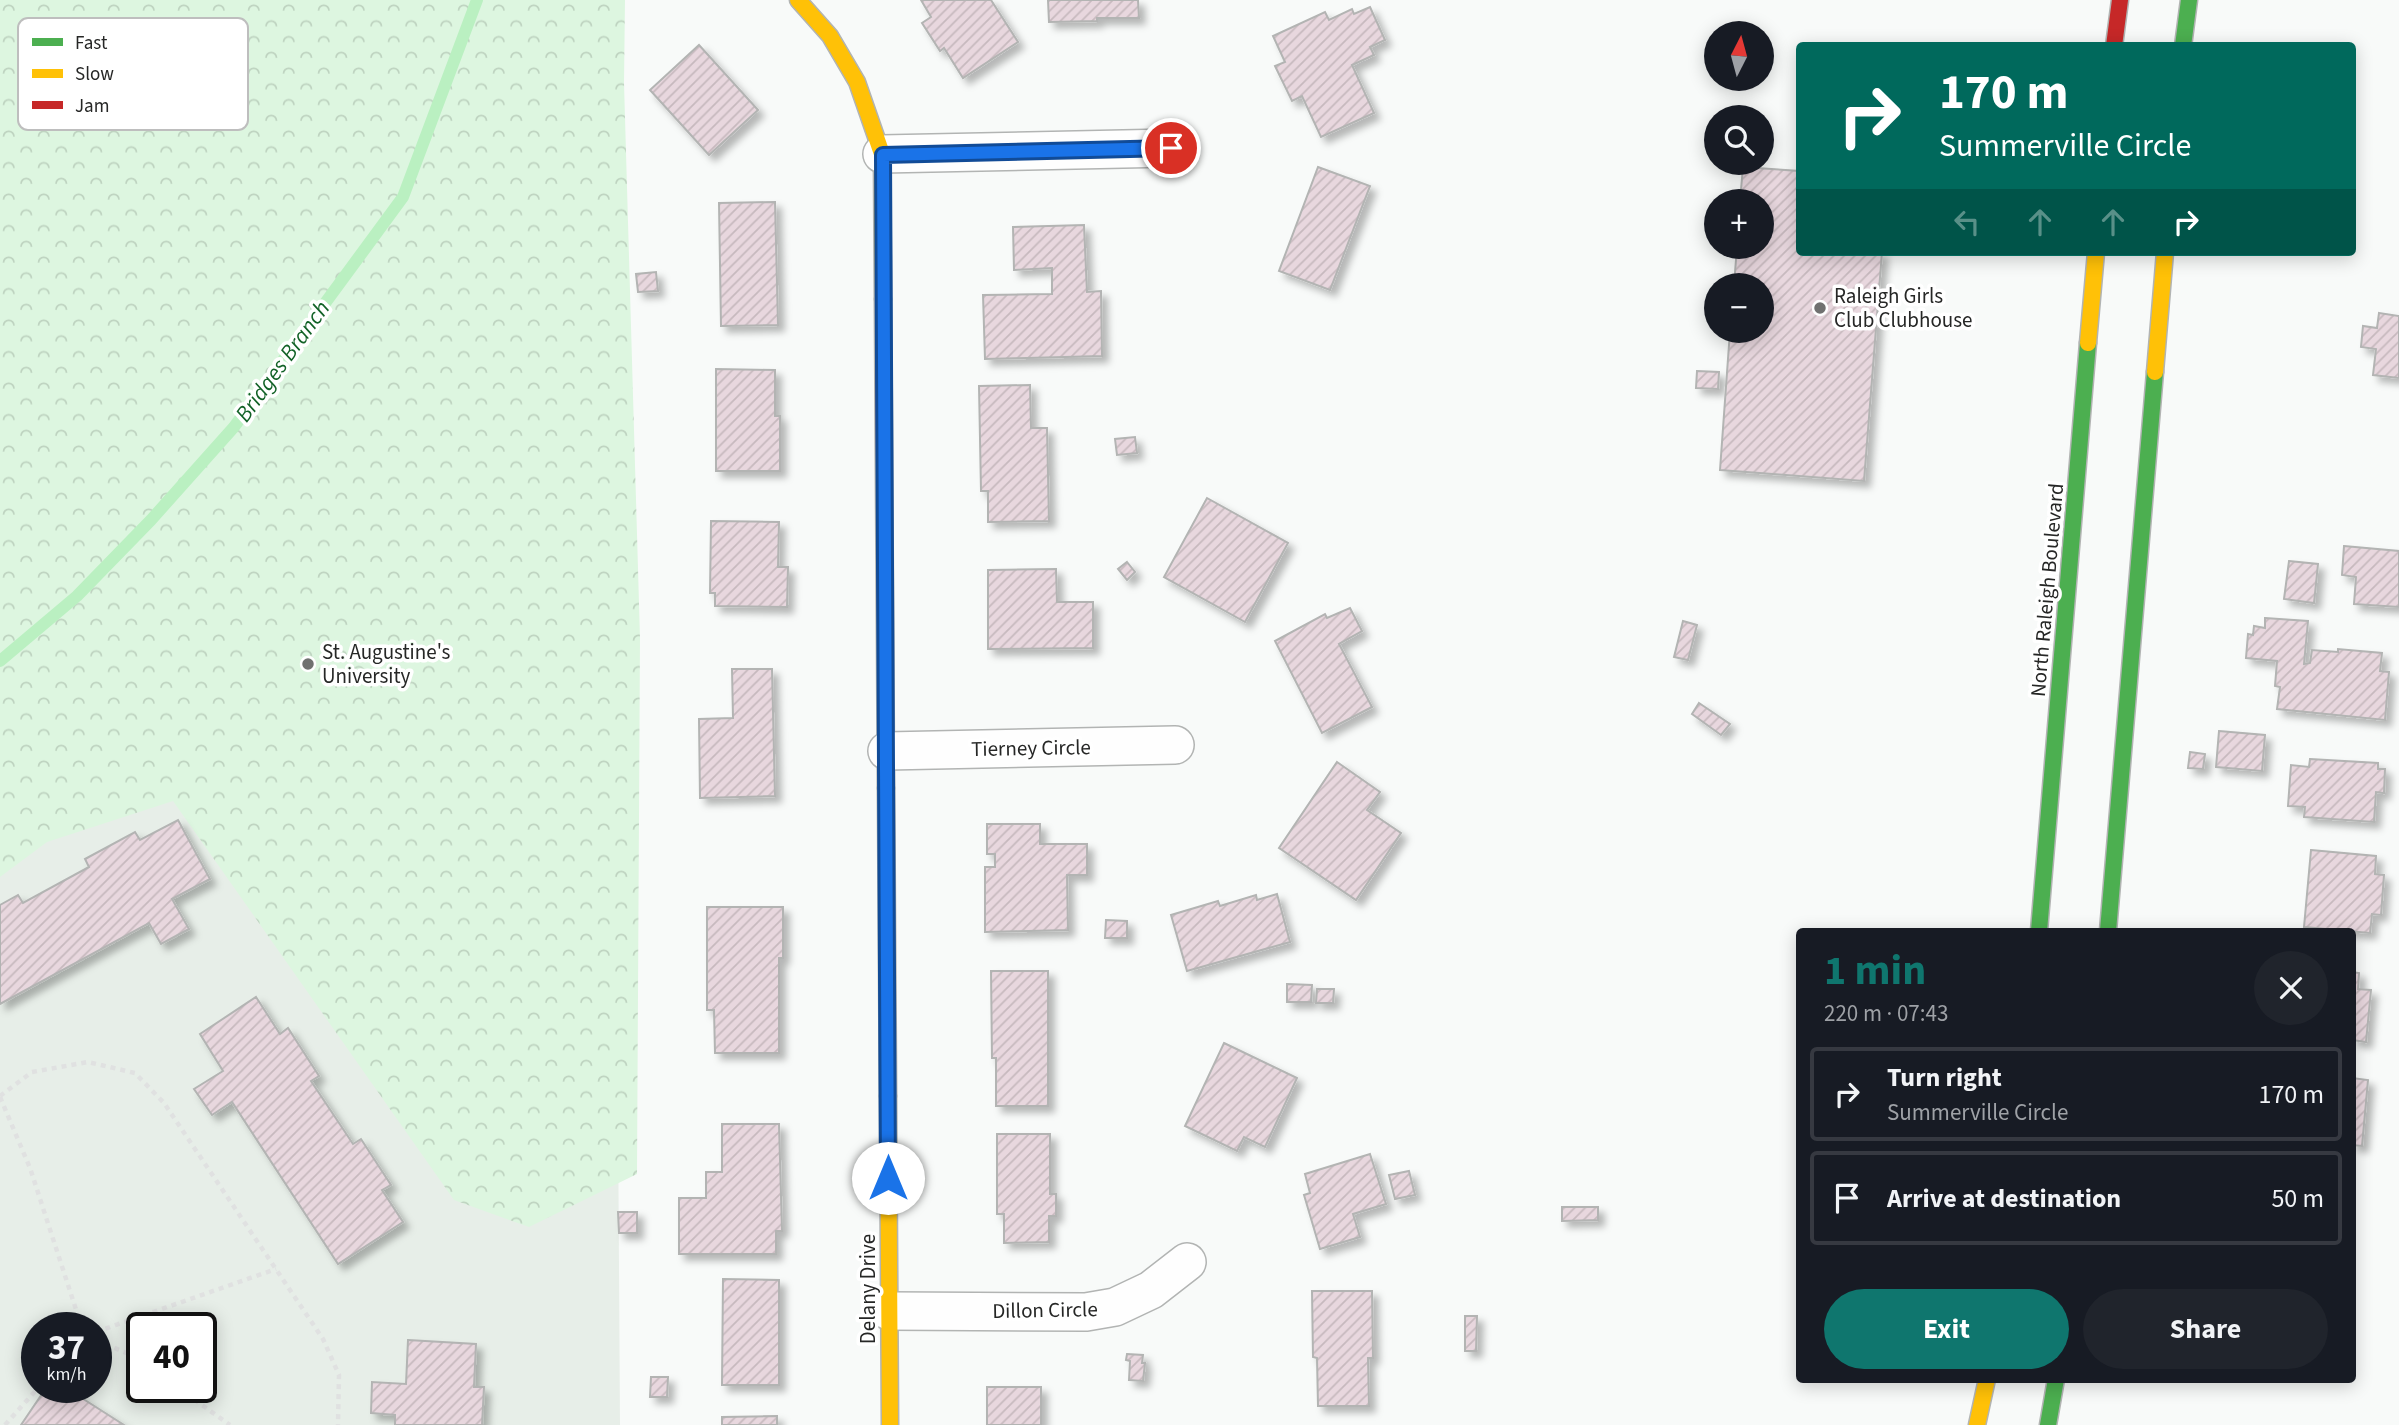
<!DOCTYPE html>
<html lang="en">
<head>
<meta charset="utf-8">
<style>
  :root { --surface:#171b24; --page:#20242c; --text:#f1f3f6; --muted:#9ea1a6; --line:#363941; --accent:#0f766e }
  body { margin:0; font-family:"Source Sans 3",sans-serif; background:var(--page); color:var(--text); height:100vh; display:flex; flex-direction:column; font-size:26px; white-space:nowrap }
  * { box-sizing:border-box; margin:0 }
  p { font-size:23px; color:var(--muted) }
  .icon { flex:none; width:38px; height:38px; fill:none; stroke:currentColor; stroke-width:2; stroke-linecap:round; stroke-linejoin:round }
  .map { position:relative; flex:1; overflow:hidden }
  .details { position:absolute; left:1796px; top:928px; width:560px; height:455px; display:flex; flex-direction:column; background:var(--surface); border-radius:7px; box-shadow:0 4px 18px #0003 }
  .details>* { flex:none }
  .guide { position:absolute; left:1796px; top:42px; width:560px; height:214px; border-radius:7px; box-shadow:0 4px 18px #0003; background:#00695c; color:#fff; overflow:hidden }
  .needle { width:46px; rotate:6deg }
  .tools { position:absolute; left:1704px; top:21px; display:grid; gap:14px }
  .tools a { display:grid; place-items:center; width:70px; height:70px; border-radius:50%; background:var(--surface); box-shadow:0 4px 18px #0003; font-size:35px }
  .speed { position:absolute; left:21px; top:1312px; display:flex; gap:14px; font-size:35px; font-weight:700; text-align:center }
  .speed>* { display:grid; place-content:center; width:91px; height:91px; border-radius:50%; background:var(--surface); box-shadow:0 4px 18px #0003; line-height:1 }
  .speed small { font-size:18px; font-weight:400 }
  .speed .limit { border:4px solid #111; border-radius:10px; background:#fff; color:#111 }
  .pin { position:absolute; display:grid; place-items:center; width:60px; height:60px; color:#fff; margin:-30px; border:4px solid #fff; border-radius:50%; box-shadow:0 2px 7px #0007 }
  .me { position:absolute; width:77px; margin:-38px; rotate:0deg; stroke-linejoin:round; filter:drop-shadow(0 0 5px #0008) }
  .turn { display:flex; align-items:center; gap:24px; height:147px; padding:0 28px; font-size:32px }
  .turn .icon { width:91px; height:91px; stroke-width:2.5 }
  .turn b { display:block; font-size:49px; line-height:60px }
  .lanes { display:flex; align-items:center; height:66px; padding:0 28px; background:#0003; justify-content:center; gap:35px; direction:ltr }
  .lanes .off { opacity:.35 }
  .round { display:grid; place-items:center; flex:none; width:74px; height:74px; border-radius:37px; background:var(--page) }
  .headline { display:flex; align-items:center; justify-content:space-between; height:119px; padding:0 28px }
  h1 { font-size:42px; font-weight:700; line-height:52px; color:var(--accent) }
  .action { display:flex; gap:14px; margin-top:auto; padding:14px 28px }
  .action a { flex:1; height:80px; border-radius:42px; background:var(--accent); color:#fff; font-size:28px; font-weight:700; line-height:80px; text-align:center }
  .action a+a { background:var(--page); color:var(--text) }
  ul { padding:0; list-style:none }
  li { display:flex; align-items:center; gap:21px; height:94px; margin:0 14px 10px; padding:0 14px; border:4px solid var(--line); border-radius:7px }
  li div { flex:1 }
  li b { display:block; font-size:26px }
  li em { font-style:normal }
  .map>svg:first-child { display:block }
  .built { fill:#e7eee8; fill-rule:evenodd }
  .forest { fill:url(#forest-crowns) }
  .lines { fill:none; stroke-linecap:round; stroke-linejoin:round }
  .stream { stroke:#baf0c1; stroke-width:12 }
  .building { fill:url(#building-hatch); stroke:#b3b4b3; stroke-width:2; filter:url(#shadow) }
  .street-casing { stroke:#b2b4b3; stroke-width:40 }
  .fast-casing { stroke:#b2b4b3; stroke-width:19 }
  .slow-casing { stroke:#b2b4b3; stroke-width:19 }
  .jam-casing { stroke:#b2b4b3; stroke-width:19 }
  .path { stroke:#e0e1e1; stroke-width:4.5; stroke-dasharray:5 5; stroke-linecap:butt }
  .street { stroke:#fefefe; stroke-width:37 }
  .fast { stroke:#4caf50; stroke-width:16 }
  .slow { stroke:#ffc107; stroke-width:16 }
  .jam { stroke:#c62828; stroke-width:16 }
  .route-casing { stroke:#114b97; stroke-width:18 }
  .route { stroke:#1a73e8; stroke-width:12 }
  .poi-dot { fill:#707170; stroke:#fff; stroke-width:2.5 }
  .labels { text-anchor:middle; stroke-width:7; stroke-linejoin:round; paint-order:stroke }
  .poi-label { font-size:21px; fill:#262726; stroke:#fff; text-anchor:start }
  .street-label { font-size:21px; fill:#262726; stroke:#fff }
  .water-label { font-size:23px; font-style:italic; fill:#126227; stroke:#fff }
  .key { fill:#fff; stroke:#bebebe; stroke-width:2 }
  .key-label { font-size:19px; fill:#262726 }
</style>
</head>
<body>
<div class="map">
<svg width="2399" height="1425" viewBox="0 0 2399 1425">
  <defs>
    <pattern id="forest-crowns" width="20" height="18" patternUnits="userSpaceOnUse" patternTransform="scale(1.75)"><rect width="20" height="18" fill="#ddf6e0"/><path d="M2 6a3 3 0 1 1 6 0M12 15a3 3 0 1 1 6 0" fill="none" stroke="#bed3c0"/></pattern>
    <pattern id="building-hatch" width="6" height="6" patternUnits="userSpaceOnUse" patternTransform="scale(1.75)"><rect width="6" height="6" fill="#e8d7de"/><path d="M-1 1l2-2M0 6l6-6M5 7l2-2" fill="none" stroke="#c7b9be"/></pattern>
    <filter id="shadow"><feDropShadow dx="6" dy="6" stdDeviation="3.5" flood-color="#0004"/></filter>
  </defs>
  <rect width="100%" height="100%" fill="#f8faf9"/>
  <!-- built -->
  <path class="built" d="M0 0H611L620 1425H0ZM37 1328H96V1388H37ZM142 1328H201V1388H142Z"/>
  <!-- forest -->
  <polygon class="forest" points="0,0 625,0 624,83 640,638 637,1174 529,1227 454,1200 173,801 47,842 0,877"/>
  <g class="lines">
    <!-- stream -->
    <polyline class="stream" points="0,661 77,596 151,520 234,427 403,197 477,0"/>
  </g>
  <!-- building -->
  <g class="building">
    <polygon points="921,0 991,0 1018,42 963,78 944,48 940,51 922,23 931,17"/>
    <polygon points="1048,0 1138,0 1139,18 1097,18 1097,21 1049,22"/>
    <polygon points="1370,7 1385,40 1370,47 1374,55 1352,65 1374,113 1321,137 1302,96 1292,101 1275,66 1285,62 1273,36 1325,12 1329,20 1352,9 1354,14"/>
    <polygon points="699,45 758,110 709,155 650,90"/>
    <polygon points="1318,167 1370,186 1330,290 1279,271"/>
    <polygon points="1743,167 1799,171 1799,252 1882,252 1864,481 1720,470 1730,331 1762,331 1762,285 1734,285 1737,247 1762,247 1762,201 1740,201"/>
    <polygon points="775,202 778,325 721,326 719,203"/>
    <polygon points="1084,225 1087,292 1101,291 1102,356 985,359 983,295 1052,294 1052,268 1014,270 1013,227"/>
    <polygon points="656,272 658,291 638,292 636,274"/>
    <polygon points="2379,313 2399,316 2399,378 2373,375 2376,349 2361,347 2363,326 2377,328"/>
    <polygon points="716,369 775,370 775,416 780,416 780,471 716,471"/>
    <polygon points="1697,371 1719,372 1718,389 1696,388"/>
    <polygon points="1030,385 1031,428 1047,428 1049,521 988,522 988,491 981,491 979,386"/>
    <polygon points="1135,437 1137,453 1117,455 1115,439"/>
    <polygon points="1207,498 1288,543 1245,622 1164,577"/>
    <polygon points="711,521 779,522 778,567 788,567 787,607 715,606 715,593 710,593"/>
    <polygon points="2344,546 2399,551 2399,607 2354,604 2356,577 2342,575"/>
    <polygon points="2289,561 2318,564 2314,603 2284,599"/>
    <polygon points="1127,562 1135,572 1127,580 1118,569"/>
    <polygon points="1056,569 1057,602 1093,602 1093,648 988,649 988,570"/>
    <polygon points="1350,608 1362,631 1339,644 1372,707 1322,733 1275,641 1325,614 1327,618"/>
    <polygon points="2265,618 2308,621 2304,664 2310,663 2312,650 2338,652 2338,649 2382,653 2380,671 2389,672 2385,720 2277,709 2280,687 2275,686 2277,661 2246,658 2248,634 2253,635 2254,626 2265,628"/>
    <polygon points="1683,621 1697,625 1688,660 1674,657"/>
    <polygon points="732,669 772,669 775,796 700,798 699,719 733,718"/>
    <polygon points="1699,703 1730,724 1721,735 1692,714"/>
    <polygon points="2219,731 2265,735 2262,771 2216,767"/>
    <polygon points="2190,752 2205,754 2203,769 2188,768"/>
    <polygon points="2310,759 2378,763 2378,769 2385,769 2384,793 2376,792 2374,822 2304,817 2305,807 2288,806 2291,765 2309,767"/>
    <polygon points="1337,762 1380,792 1367,810 1401,833 1356,900 1279,848"/>
    <polygon points="178,820 210,879 172,899 189,929 161,944 149,923 0,1004 0,905 18,895 23,903 89,867 85,859 135,832 140,840"/>
    <polygon points="987,824 1040,824 1040,844 1087,844 1087,875 1067,875 1068,930 985,932 985,867 995,867 995,854 987,854"/>
    <polygon points="2311,850 2376,856 2375,874 2384,875 2381,915 2372,914 2370,933 2304,927"/>
    <polygon points="1277,894 1290,942 1187,971 1171,915 1218,901 1220,906 1256,895 1257,900"/>
    <polygon points="707,907 783,907 783,958 779,958 779,1053 715,1053 714,1010 707,1010"/>
    <polygon points="1106,920 1127,921 1127,938 1105,938"/>
    <polygon points="991,971 1048,971 1048,1106 996,1106 996,1058 992,1058"/>
    <polygon points="2352,972 2359,973 2358,989 2371,990 2366,1042 2352,1040"/>
    <polygon points="1287,984 1312,985 1311,1002 1287,1002"/>
    <polygon points="1317,989 1334,989 1333,1003 1316,1003"/>
    <polygon points="256,997 280,1034 288,1028 319,1076 311,1081 353,1144 361,1139 391,1185 382,1190 403,1222 338,1264 232,1102 212,1115 194,1089 223,1071 200,1034"/>
    <polygon points="1224,1043 1297,1078 1265,1147 1244,1137 1237,1151 1185,1126"/>
    <polygon points="2352,1078 2368,1080 2362,1146 2352,1145"/>
    <polygon points="722,1124 779,1124 782,1231 776,1231 776,1254 679,1254 679,1198 706,1198 706,1172 722,1172"/>
    <polygon points="997,1134 1050,1134 1050,1194 1056,1194 1056,1216 1049,1216 1049,1242 1004,1243 1004,1214 997,1214"/>
    <polygon points="1370,1154 1386,1204 1353,1214 1360,1237 1320,1249 1304,1195 1310,1193 1305,1174"/>
    <polygon points="1409,1171 1415,1195 1395,1199 1389,1175"/>
    <polygon points="1562,1207 1598,1207 1598,1220 1562,1221"/>
    <polygon points="618,1212 637,1212 637,1233 619,1233"/>
    <polygon points="723,1279 779,1280 779,1385 722,1385"/>
    <polygon points="1312,1291 1372,1291 1373,1358 1368,1358 1369,1406 1318,1406 1317,1358 1313,1357"/>
    <polygon points="1465,1316 1477,1316 1476,1351 1465,1351"/>
    <polygon points="408,1340 476,1344 474,1387 484,1387 482,1425 395,1425 395,1415 371,1413 372,1382 406,1384"/>
    <polygon points="1127,1354 1143,1355 1142,1363 1145,1363 1143,1381 1129,1380 1130,1361 1126,1360"/>
    <polygon points="651,1377 668,1377 667,1397 650,1397"/>
    <rect x="987" y="1387" width="54" height="38"/>
    <polygon points="46,1388 66,1388 124,1425 21,1425"/>
    <polygon points="777,1416 777,1425 722,1425 722,1417"/>
  </g>
  <g class="lines">
    <!-- street casing -->
    <g class="street-casing">
      <g id="street">
        <polyline points="882,154 1171,148"/>
        <polyline points="887,751 1175,745"/>
        <polyline points="889,1311 1086,1312 1115,1307 1151,1290 1187,1262"/>
      </g>
    </g>
    <!-- fast casing -->
    <g class="fast-casing">
      <g id="fast">
        <polyline points="2183,46 2189,0"/>
        <polyline points="886,788 888,1096"/>
        <polyline points="2039,931 2088,343"/>
        <polyline points="2108,931 2155,372"/>
        <polyline points="2048,1425 2056,1379"/>
      </g>
    </g>
    <!-- slow casing -->
    <g class="slow-casing">
      <g id="slow">
        <polyline points="798,0 830,36 857,82 882,154 883,299"/>
        <polyline points="2088,343 2096,252"/>
        <polyline points="2155,372 2165,252"/>
        <polyline points="888,1096 890,1425"/>
        <polyline points="1977,1425 1987,1379"/>
      </g>
    </g>
    <!-- jam casing -->
    <g class="jam-casing">
      <g id="jam">
        <polyline points="2114,46 2120,0"/>
        <polyline points="883,299 886,788"/>
      </g>
    </g>
    <!-- path -->
    <g class="path">
      <polyline points="0,1096 32,1072 88,1062 135,1073 164,1103 323,1339 339,1375 338,1425"/>
      <polyline points="0,1097 30,1168 82,1328"/>
      <polyline points="96,1332 276,1269"/>
      <polyline points="96,1340 131,1355 142,1362"/>
      <polyline points="178,1388 230,1425"/>
      <polyline points="5,1425 38,1388"/>
    </g>
    <!-- street -->
    <use href="#street" class="street"/>
    <!-- fast -->
    <use href="#fast" class="fast"/>
    <!-- slow -->
    <use href="#slow" class="slow"/>
    <!-- jam -->
    <use href="#jam" class="jam"/>
  </g>
  <g class="lines">
    <!-- route casing -->
    <g class="route-casing">
      <polyline id="route" points="888,1178 883,155 1171,148"/>
    </g>
    <!-- route -->
    <use href="#route" class="route"/>
  </g>
  <!-- markers -->
  <g class="poi-dot">
    <circle cx="1820" cy="308" r="7"/>
    <circle cx="308" cy="664" r="7"/>
  </g>
  <g class="labels">
    <!-- poi labels -->
    <g class="poi-label">
      <text x="1834" y="303">Raleigh Girls<tspan x="1834" dy="24">Club Clubhouse</tspan></text>
      <text x="322" y="659">St. Augustine's<tspan x="322" dy="24">University</tspan></text>
    </g>
    <!-- street labels -->
    <g class="street-label">
      <text transform="translate(2047 590) rotate(-85)" y="7">North Raleigh Boulevard</text>
      <text transform="translate(1031 748) rotate(-1)" y="7">Tierney Circle</text>
      <text transform="translate(868 1289) rotate(-90)" y="7">Delany Drive</text>
      <text transform="translate(1045 1310) rotate(-1)" y="7">Dillon Circle</text>
    </g>
    <!-- water labels -->
    <g class="water-label">
      <text transform="translate(282 361) rotate(-54)" y="8">Bridges Branch</text>
    </g>
  </g>
  <!-- legend -->
  <rect x="18" y="18" width="230" height="112" rx="10" class="key"/>
  <rect x="32" y="38" width="31" height="8" fill="#4caf50"/>
  <rect x="32" y="69" width="31" height="9" fill="#ffc107"/>
  <rect x="32" y="101" width="31" height="8" fill="#c62828"/>
  <g class="key-label">
    <text x="75" y="49">Fast</text>
    <text x="75" y="80">Slow</text>
    <text x="75" y="112">Jam</text>
  </g>
</svg>
<div class="tools">
<a><svg class="needle" viewBox="-14 -14 28 28"><path d="M0-13l5 13h-10z" fill="#e53935"/><path d="M0 13l5-13h-10z" fill="#9ea1a6"/></svg></a>
<a><svg class="icon" aria-label="search" viewBox="0 0 24 24"><circle cx="10" cy="10" r="6"/><path d="M15 15l6 6"/></svg></a>
<a>+</a>
<a>−</a>
</div>
<div class="speed"><div>37<small>km/h</small></div><div class="limit">40</div></div>
<div class="pin" style="left:1171px;top:148px;background:#d93025"><svg class="icon" aria-label="arrive" viewBox="0 0 24 24"><path d="M6 21V4h12l-3 4 3 4H6"/></svg></div>
<svg class="me" style="left:888px;top:1178px" viewBox="-20 -20 40 40"><circle r="19" fill="#fff"/><path d="M0-13L10 11 0 6-10 11z" fill="#1a73e8"/></svg>
<div class="guide">
<div class="turn"><svg class="icon" aria-label="right" viewBox="0 0 24 24"><path d="M7 20v-9h11M14 6l5 5-5 5"/></svg><div><b>170 m</b>Summerville Circle</div></div>
<div class="lanes"><svg class="icon off" aria-label="left" viewBox="0 0 24 24"><path d="M17 20v-9H6M10 6l-5 5 5 5"/></svg><svg class="icon off" aria-label="ahead" viewBox="0 0 24 24"><path d="M12 20V5M6 11l6-6 6 6"/></svg><svg class="icon off" aria-label="ahead" viewBox="0 0 24 24"><path d="M12 20V5M6 11l6-6 6 6"/></svg><svg class="icon" aria-label="right" viewBox="0 0 24 24"><path d="M7 20v-9h11M14 6l5 5-5 5"/></svg></div>
</div>
<section class="details">
<div class="headline"><div><h1>1 min</h1><p>220 m · 07:43</p></div><a class="round"><svg class="icon" aria-label="close" viewBox="0 0 24 24"><path d="M6 6l12 12M18 6L6 18"/></svg></a></div>
<ul>
<li><svg class="icon" aria-label="right" viewBox="0 0 24 24"><path d="M7 20v-9h11M14 6l5 5-5 5"/></svg><div><b>Turn right</b><p>Summerville Circle</p></div><em>170 m</em></li>
<li><svg class="icon" aria-label="arrive" viewBox="0 0 24 24"><path d="M6 21V4h12l-3 4 3 4H6"/></svg><div><b>Arrive at destination</b></div><em>50 m</em></li>
</ul>
<div class="action"><a>Exit</a><a>Share</a></div>
</section>
</div>
</body>
</html>
